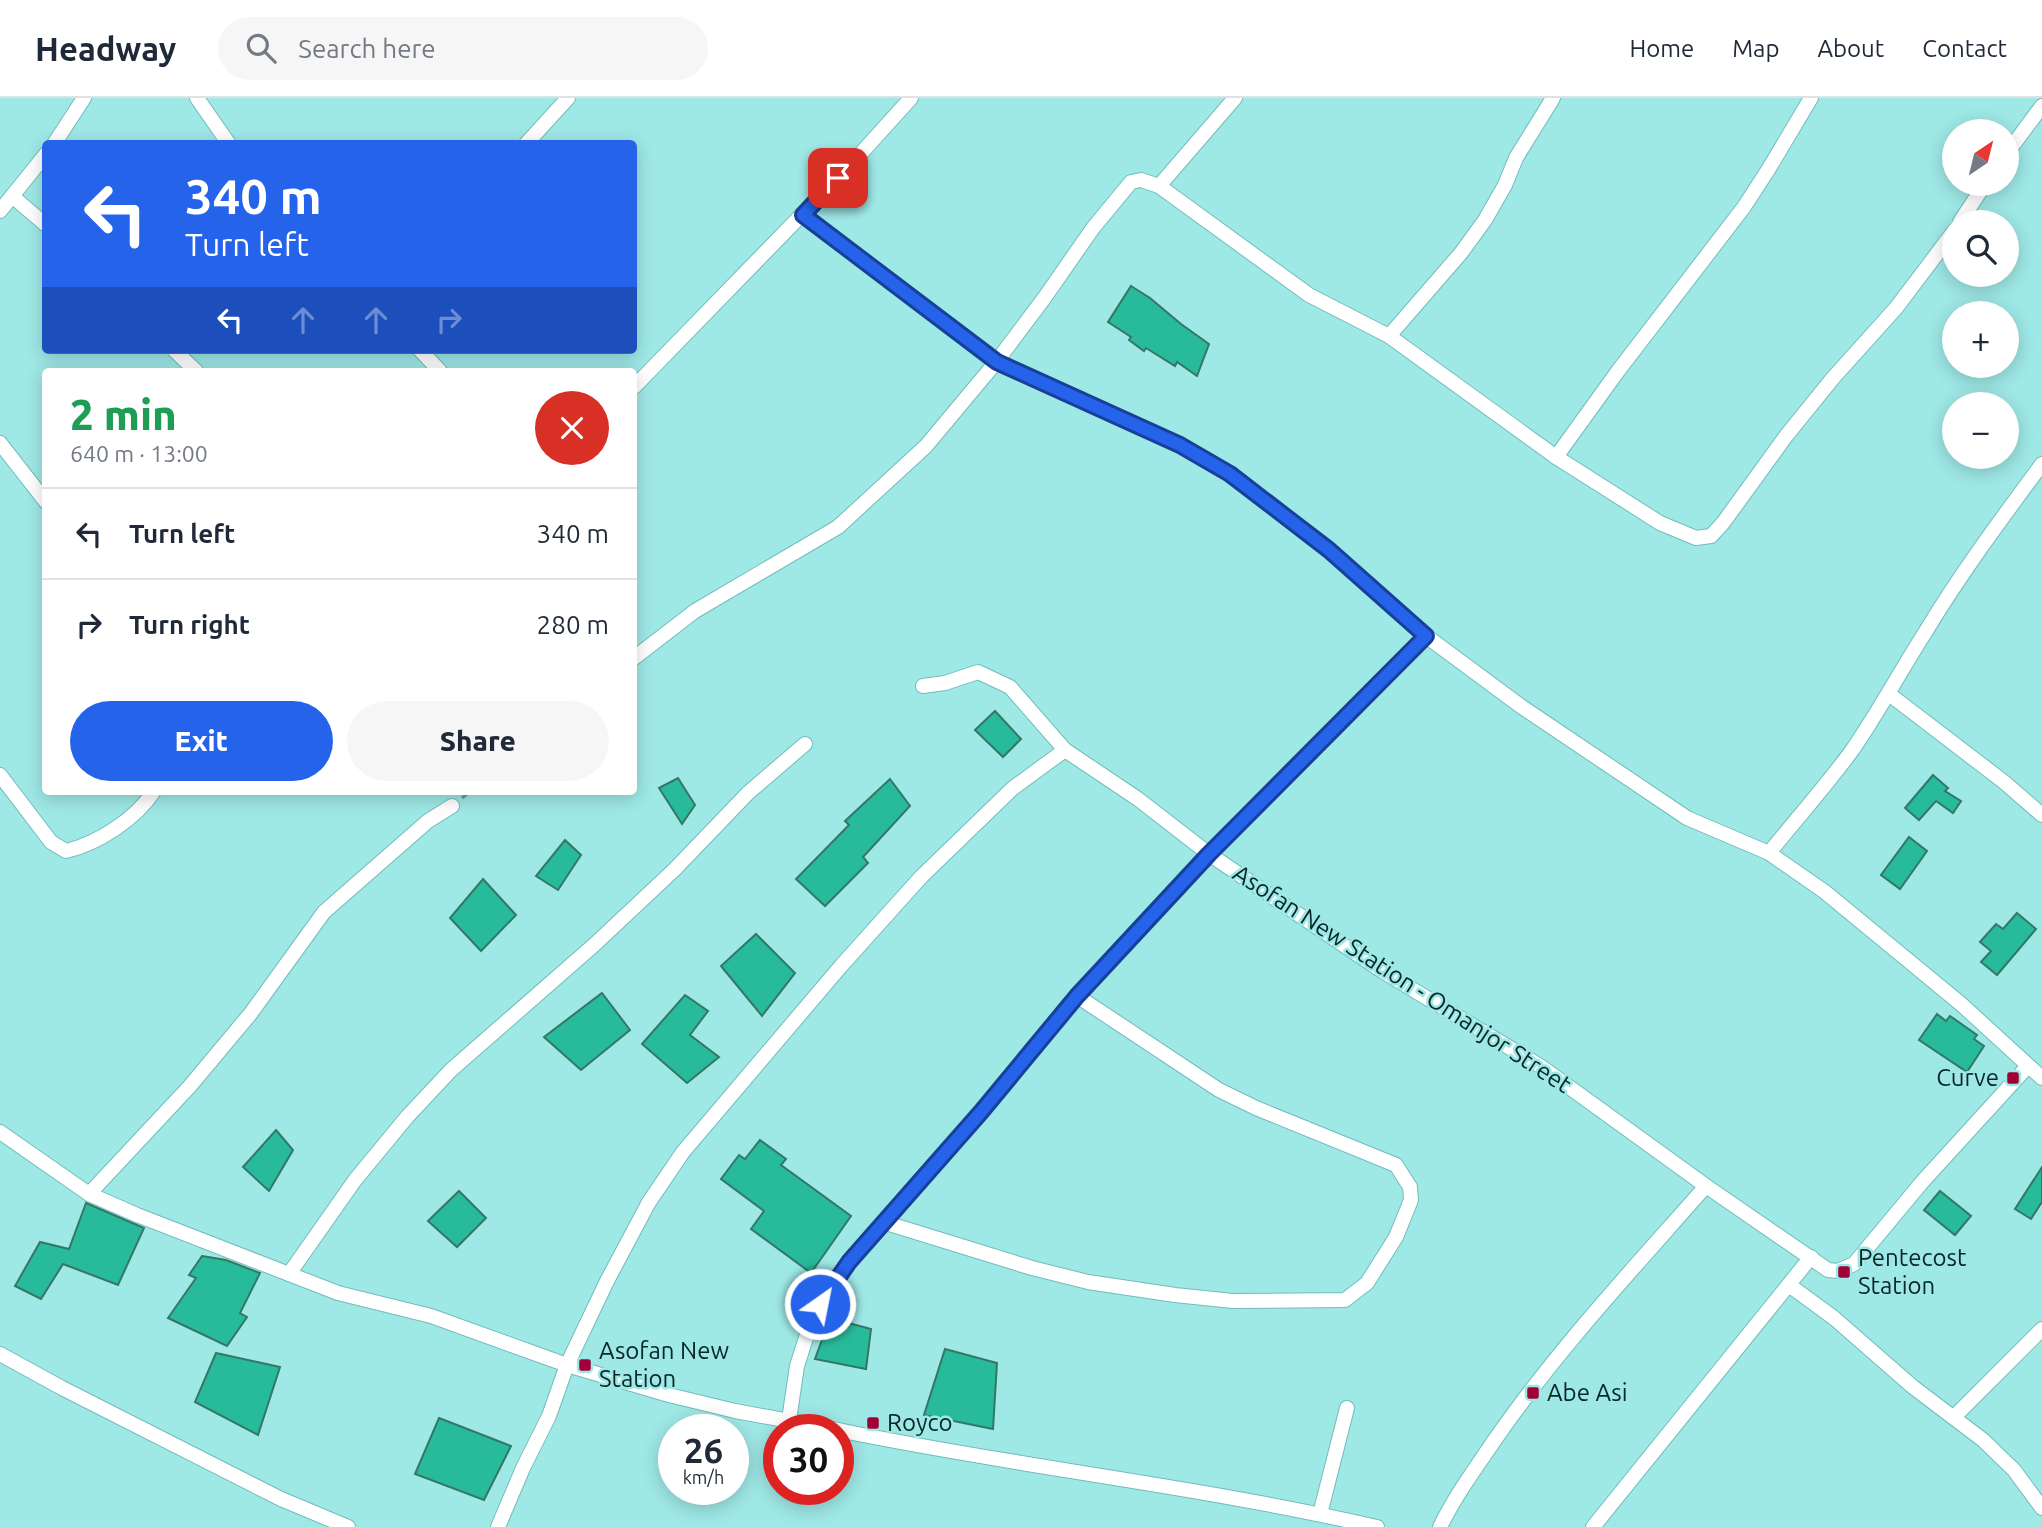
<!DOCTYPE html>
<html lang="en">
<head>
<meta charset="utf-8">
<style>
  :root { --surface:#fff; --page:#f6f6f7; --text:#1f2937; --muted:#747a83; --line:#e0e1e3; --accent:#2563eb }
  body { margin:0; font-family:Ubuntu,sans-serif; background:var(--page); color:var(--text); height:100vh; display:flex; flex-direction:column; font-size:26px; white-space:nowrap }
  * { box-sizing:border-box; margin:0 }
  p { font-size:23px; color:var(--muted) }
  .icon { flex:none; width:38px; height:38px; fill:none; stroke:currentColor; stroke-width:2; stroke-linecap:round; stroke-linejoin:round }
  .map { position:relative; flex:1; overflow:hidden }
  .panel { position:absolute; left:42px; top:270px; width:595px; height:427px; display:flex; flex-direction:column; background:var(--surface); border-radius:7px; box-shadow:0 4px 18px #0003 }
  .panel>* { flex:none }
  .hud { position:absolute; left:42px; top:42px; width:595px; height:214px; border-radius:7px; box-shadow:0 4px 18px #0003; background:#2563eb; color:#fff; overflow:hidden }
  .needle { width:46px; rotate:35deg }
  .controls { position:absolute; left:1942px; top:21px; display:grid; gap:14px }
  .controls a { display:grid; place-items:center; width:77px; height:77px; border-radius:50%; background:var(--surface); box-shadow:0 4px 18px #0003; font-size:35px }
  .speed { position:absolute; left:658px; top:1316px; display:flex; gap:14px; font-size:35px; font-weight:700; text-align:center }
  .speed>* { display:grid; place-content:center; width:91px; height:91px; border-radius:50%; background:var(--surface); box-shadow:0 4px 18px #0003; line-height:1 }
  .speed small { font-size:18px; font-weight:400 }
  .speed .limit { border:10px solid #d22; background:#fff; color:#111 }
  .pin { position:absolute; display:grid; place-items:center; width:60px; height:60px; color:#fff; margin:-30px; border-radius:14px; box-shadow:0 4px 10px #0006 }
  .me { position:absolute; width:77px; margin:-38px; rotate:33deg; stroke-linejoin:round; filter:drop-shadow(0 0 5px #0008) }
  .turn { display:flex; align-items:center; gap:24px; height:147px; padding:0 28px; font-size:32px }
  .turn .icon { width:91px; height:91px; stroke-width:2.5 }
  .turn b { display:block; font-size:49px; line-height:60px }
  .lanes { display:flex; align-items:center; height:66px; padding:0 28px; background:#0003; justify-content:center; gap:35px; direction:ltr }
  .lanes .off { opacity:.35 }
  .round { display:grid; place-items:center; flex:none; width:74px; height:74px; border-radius:37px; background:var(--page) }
  .head { display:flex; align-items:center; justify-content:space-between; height:119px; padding:0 28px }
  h1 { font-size:42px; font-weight:800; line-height:52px; color:#1e9e55 }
  .primary-button { display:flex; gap:14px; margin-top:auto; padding:14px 28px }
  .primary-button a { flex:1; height:80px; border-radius:42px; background:var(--accent); color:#fff; font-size:28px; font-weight:800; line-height:80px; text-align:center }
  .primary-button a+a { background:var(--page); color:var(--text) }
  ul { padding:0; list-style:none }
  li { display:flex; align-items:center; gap:21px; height:91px; padding:0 28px; border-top:2px solid var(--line) }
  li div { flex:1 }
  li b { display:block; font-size:26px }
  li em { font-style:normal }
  header { display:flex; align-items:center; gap:42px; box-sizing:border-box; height:98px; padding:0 35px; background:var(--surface); border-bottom:2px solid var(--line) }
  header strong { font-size:33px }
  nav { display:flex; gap:38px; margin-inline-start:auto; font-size:24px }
  .search { width:490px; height:63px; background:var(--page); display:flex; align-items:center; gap:18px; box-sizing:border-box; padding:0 24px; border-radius:38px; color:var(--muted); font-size:26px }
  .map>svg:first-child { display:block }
  .building { fill:#27ba9b; stroke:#357766; stroke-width:2 }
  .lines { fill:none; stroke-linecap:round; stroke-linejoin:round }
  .street-casing { stroke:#72bcba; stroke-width:16 }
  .path { stroke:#66a09f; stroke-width:3.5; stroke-dasharray:7 3.5; stroke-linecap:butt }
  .street { stroke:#fff; stroke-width:14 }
  .route-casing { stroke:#184099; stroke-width:18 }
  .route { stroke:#2563eb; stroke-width:12 }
  .poi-dot { fill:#a10036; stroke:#9ee8e6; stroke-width:2.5 }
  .labels { text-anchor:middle; stroke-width:5; stroke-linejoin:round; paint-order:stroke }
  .street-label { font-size:24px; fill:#082828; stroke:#9ee8e6 }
  .poi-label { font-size:24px; fill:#082828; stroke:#9ee8e6; text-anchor:start }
</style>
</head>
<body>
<header>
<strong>Headway</strong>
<div class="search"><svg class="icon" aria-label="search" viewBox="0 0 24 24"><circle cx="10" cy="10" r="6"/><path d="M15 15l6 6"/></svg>Search here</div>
<nav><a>Home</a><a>Map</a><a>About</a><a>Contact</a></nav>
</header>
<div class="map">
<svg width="2042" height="1429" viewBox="0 0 2042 1429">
  <rect width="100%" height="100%" fill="#9ee8e6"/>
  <!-- building -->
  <g class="building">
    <polygon points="1131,188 1150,200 1181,226 1209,246 1197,278 1177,264 1175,268 1146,250 1144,253 1129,242 1131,239 1108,224"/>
    <polygon points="995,613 1021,641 1003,659 975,632"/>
    <polygon points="1933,677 1948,690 1945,693 1961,703 1953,715 1936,703 1919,722 1905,710"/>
    <polygon points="678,680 695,707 682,726 659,690"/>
    <polygon points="890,681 910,708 863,759 868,765 825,808 796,781 849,727 845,723"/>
    <polygon points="1909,739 1927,753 1900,791 1881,777"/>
    <polygon points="565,742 581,757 558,792 536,778"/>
    <polygon points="483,781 516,817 481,853 450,820"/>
    <polygon points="2017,815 2036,831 1997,877 1981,864 1991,853 1980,844 1996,826 2003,831"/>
    <polygon points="756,836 795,875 762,918 721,868"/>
    <polygon points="602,895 630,932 581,972 544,939"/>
    <polygon points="685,897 708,913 690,937 719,959 687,985 642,946"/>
    <polygon points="1937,916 1946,923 1950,918 1977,937 1974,941 1984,948 1967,974 1919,942"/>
    <polygon points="276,1032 293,1052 269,1093 243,1069"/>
    <polygon points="760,1042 786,1061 781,1067 851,1118 811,1175 751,1131 764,1113 721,1081 739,1057 745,1061"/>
    <polygon points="2042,1069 2042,1104 2031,1121 2015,1111"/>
    <polygon points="459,1093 486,1120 457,1149 428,1123"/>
    <polygon points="1940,1093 1971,1118 1955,1137 1924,1112"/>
    <polygon points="86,1105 144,1130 118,1187 63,1166 41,1201 15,1188 40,1144 69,1151"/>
    <polygon points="202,1158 226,1162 260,1175 240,1215 247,1219 227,1248 168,1220 196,1180 189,1177"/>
    <polygon points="830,1220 871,1231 866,1271 815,1261"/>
    <polygon points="945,1251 997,1265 993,1331 924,1317"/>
    <polygon points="216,1255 280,1269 258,1337 195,1304"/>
    <polygon points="439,1320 511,1348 484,1402 415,1376"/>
  </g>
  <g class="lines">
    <!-- street casing -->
    <g class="street-casing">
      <g id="street">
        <polyline points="197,0 229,46"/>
        <polyline points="54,46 84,0"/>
        <polyline points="526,46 568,0"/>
        <polyline points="2007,55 2042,8"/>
        <polyline points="1159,88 1235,0"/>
        <polyline points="12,98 46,127"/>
        <polyline points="0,113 46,56"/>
        <polyline points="803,117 997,263 1180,347 1230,376 1329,452 1426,538 1522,609 1687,720 1769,755 1825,794 1961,906 2042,980"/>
        <polyline points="1960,124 1985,86"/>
        <polyline points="1389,238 1461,155 1485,122 1505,87 1516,60 1553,0"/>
        <polyline points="174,252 196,273"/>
        <polyline points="420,252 440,273"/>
        <polyline points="634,289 855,62 911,0"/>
        <polyline points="0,345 46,404"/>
        <polyline points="1556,359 1618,273 1744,109 1768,72 1811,0"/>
        <polyline points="634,560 695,513 838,429 926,348 997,263 1045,199 1093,130 1131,84 1141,82 1159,88 1309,197 1389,238 1556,359 1660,425 1696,440 1711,438 1723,425 1786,338 1833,280 1896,210 1955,132"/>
        <polyline points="923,588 945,585 978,574 1010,589 1065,652"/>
        <polyline points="1889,596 2004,684 2042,717"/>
        <path d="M0 677 51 744 66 753C97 746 136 721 154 693"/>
        <path d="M1769 755C1797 720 1827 687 1853 651 1879 613 1901 572 1926 533 1961 475 2002 420 2042 366"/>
        <polyline points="0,1034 89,1096 137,1117 338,1195 431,1218 567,1267 669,1297 735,1313 838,1332"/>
        <polyline points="89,1096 190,988 251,915 324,814 428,723 452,708"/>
        <polyline points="883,1124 1032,1170 1088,1184 1175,1197 1233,1203 1345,1202 1367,1185 1396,1139 1411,1102 1410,1089 1396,1067 1256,1010 1219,992 1077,898"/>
        <polyline points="289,1176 355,1082 407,1019 451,972 594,847 675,771 748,695 805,646"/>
        <polyline points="1789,1187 1834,1220 1913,1289 1983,1342 2014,1372 2042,1410"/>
        <polyline points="0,1256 62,1290 281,1401 348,1429"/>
        <polyline points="1954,1319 2042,1231"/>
        <polyline points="789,1322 797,1268 812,1221 829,1192 849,1163 981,1014 1077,898 1209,756 1426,538"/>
        <path d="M838 1332C1017 1369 1199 1388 1377 1429"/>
        <polyline points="1320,1416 1347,1310"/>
        <polyline points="498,1429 523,1370 549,1318 567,1267 607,1183 649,1104 683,1054 841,868 921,779 1013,690 1065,652 1138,701 1209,756 1382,873 1540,968 1706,1088 1828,1172 1838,1173 1854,1166 1923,1083 2028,968"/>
        <path d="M1440 1429C1455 1398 1475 1371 1494 1343 1557 1252 1633 1171 1706 1088"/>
        <polyline points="1593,1429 1811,1159"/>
      </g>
    </g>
    <!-- path -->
    <polyline class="path" points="462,700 470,693"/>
    <!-- street -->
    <use href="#street" class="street"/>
  </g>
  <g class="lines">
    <!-- route casing -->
    <g class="route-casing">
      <polyline id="route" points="820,1206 849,1164 981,1014 1077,898 1209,756 1426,538 1329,452 1230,376 1180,347 997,264 803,117 838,80"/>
    </g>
    <!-- route -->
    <use href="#route" class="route"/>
  </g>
  <!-- markers -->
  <g class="poi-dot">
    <rect x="2006" y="973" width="14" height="14" rx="3.5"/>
    <rect x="1837" y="1167" width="14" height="14" rx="3.5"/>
    <rect x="578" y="1260" width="14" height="14" rx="3.5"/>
    <rect x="1526" y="1288" width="14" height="14" rx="3.5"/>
    <rect x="866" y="1318" width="14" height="14" rx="3.5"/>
  </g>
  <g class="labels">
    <!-- street labels -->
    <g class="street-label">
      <text transform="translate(1402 881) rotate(33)" y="8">Asofan New Station - Omanjor Street</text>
    </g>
    <!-- poi labels -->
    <g class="poi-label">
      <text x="1999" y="988" text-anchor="end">Curve</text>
      <text x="1858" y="1168">Pentecost<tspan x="1858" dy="28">Station</tspan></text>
      <text x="599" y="1261">Asofan New<tspan x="599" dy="28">Station</tspan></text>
      <text x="1547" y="1303">Abe Asi</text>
      <text x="887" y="1333">Royco</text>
    </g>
  </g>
</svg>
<div class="controls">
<a><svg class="needle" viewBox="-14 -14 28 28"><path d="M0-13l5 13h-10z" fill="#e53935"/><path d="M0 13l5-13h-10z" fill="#747a83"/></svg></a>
<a><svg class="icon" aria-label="search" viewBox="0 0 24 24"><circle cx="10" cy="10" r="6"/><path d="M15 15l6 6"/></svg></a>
<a>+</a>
<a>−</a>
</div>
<div class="speed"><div>26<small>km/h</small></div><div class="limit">30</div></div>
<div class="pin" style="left:838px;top:80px;background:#d93025"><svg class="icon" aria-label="arrive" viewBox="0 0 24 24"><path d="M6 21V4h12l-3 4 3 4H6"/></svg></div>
<svg class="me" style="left:820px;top:1206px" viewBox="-20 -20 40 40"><circle r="17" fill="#2563eb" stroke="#fff" stroke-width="3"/><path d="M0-11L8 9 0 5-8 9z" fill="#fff"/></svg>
<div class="hud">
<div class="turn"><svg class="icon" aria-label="left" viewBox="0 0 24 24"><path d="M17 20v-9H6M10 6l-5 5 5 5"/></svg><div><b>340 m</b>Turn left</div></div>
<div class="lanes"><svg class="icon" aria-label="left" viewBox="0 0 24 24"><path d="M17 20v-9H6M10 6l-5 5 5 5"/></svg><svg class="icon off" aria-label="ahead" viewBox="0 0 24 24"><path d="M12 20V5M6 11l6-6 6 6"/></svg><svg class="icon off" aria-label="ahead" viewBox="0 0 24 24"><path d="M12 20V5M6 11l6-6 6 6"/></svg><svg class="icon off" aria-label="right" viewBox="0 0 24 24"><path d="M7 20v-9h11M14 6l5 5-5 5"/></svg></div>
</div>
<section class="panel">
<div class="head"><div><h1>2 min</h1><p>640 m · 13:00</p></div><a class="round" style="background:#d93025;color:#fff"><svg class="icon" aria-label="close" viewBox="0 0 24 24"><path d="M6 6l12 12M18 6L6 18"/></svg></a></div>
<ul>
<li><svg class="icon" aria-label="left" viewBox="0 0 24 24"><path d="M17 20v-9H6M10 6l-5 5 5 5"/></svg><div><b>Turn left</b></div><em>340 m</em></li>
<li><svg class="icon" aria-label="right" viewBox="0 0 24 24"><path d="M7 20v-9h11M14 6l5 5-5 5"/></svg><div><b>Turn right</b></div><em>280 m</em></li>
</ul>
<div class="primary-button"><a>Exit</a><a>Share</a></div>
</section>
</div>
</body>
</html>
